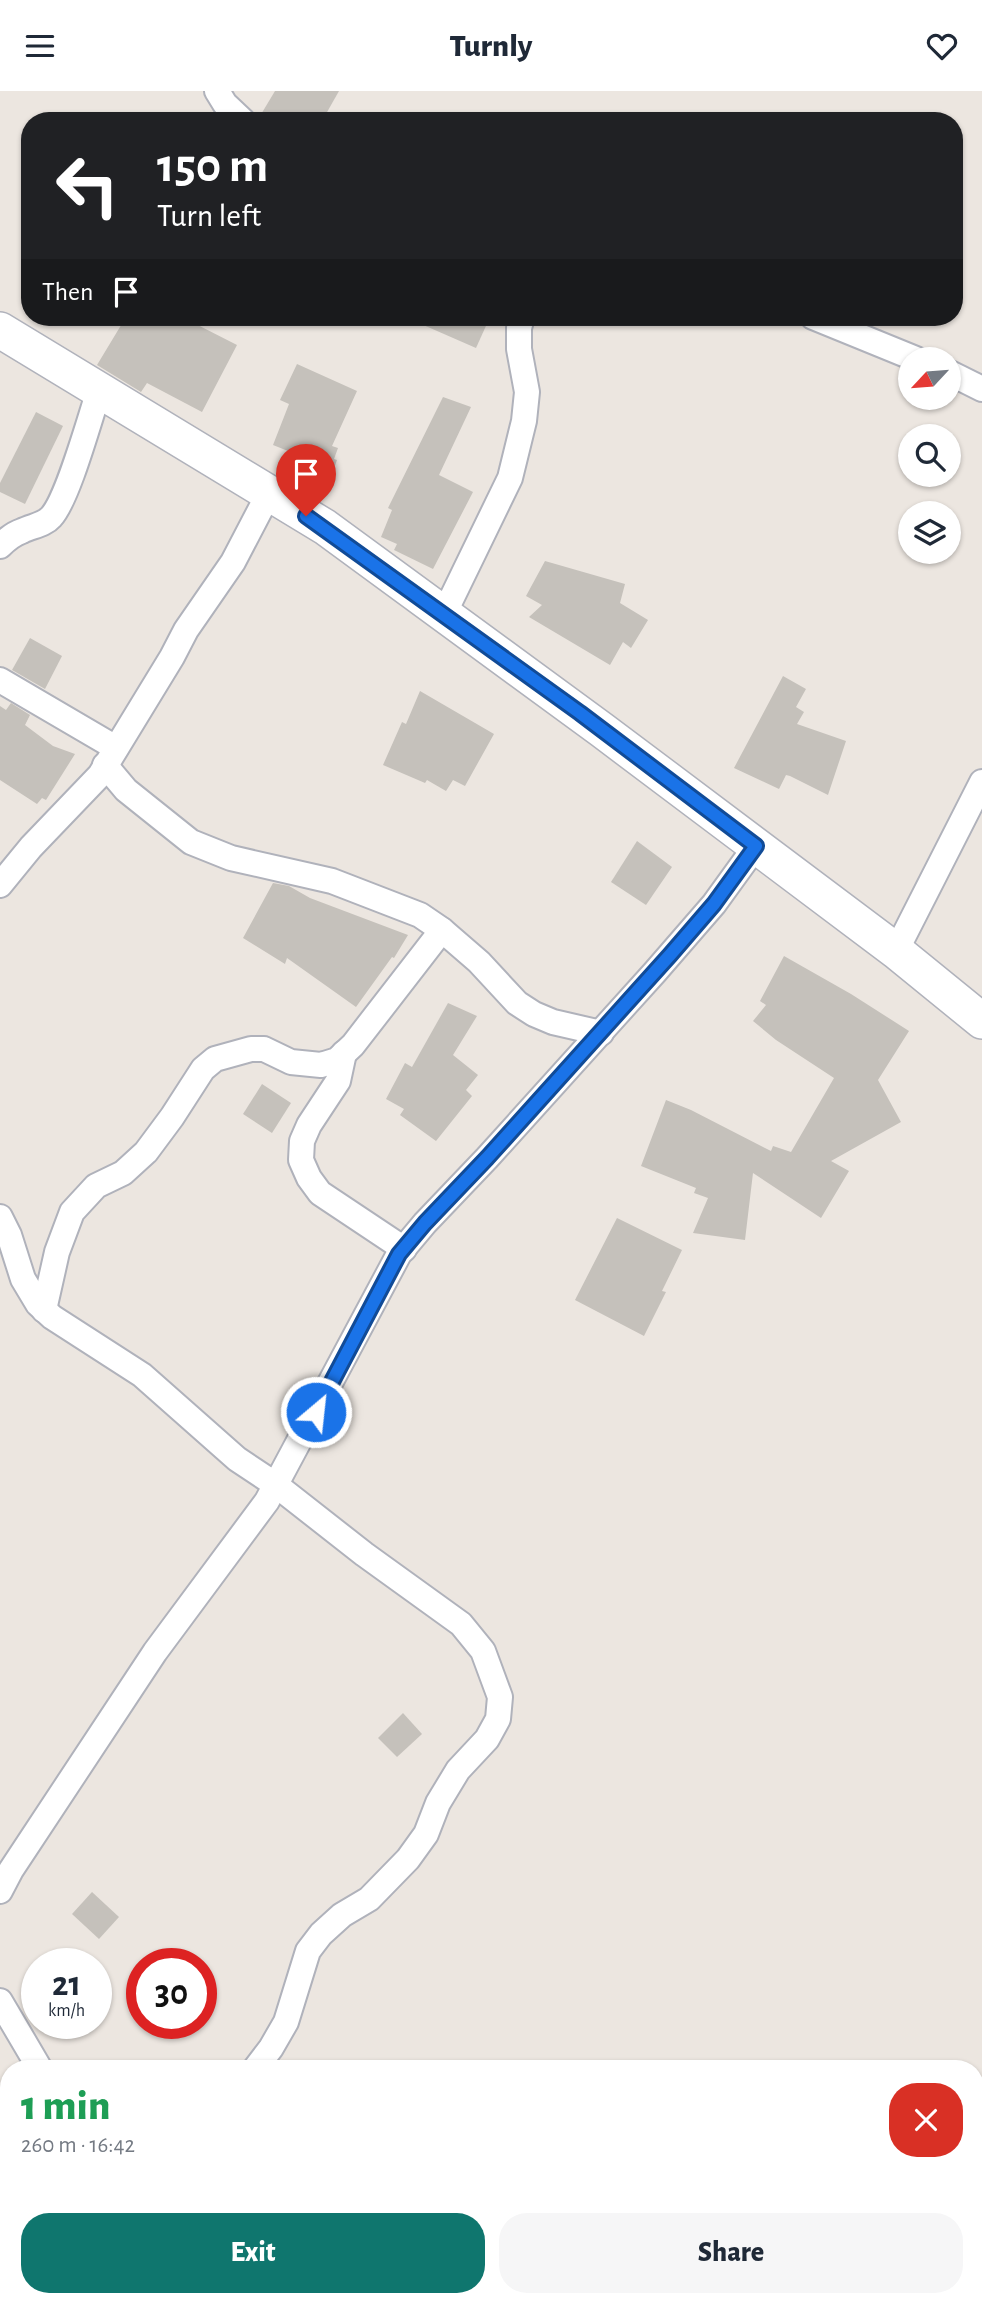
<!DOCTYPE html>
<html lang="en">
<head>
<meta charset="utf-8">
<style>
  :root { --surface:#fff; --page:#f6f6f7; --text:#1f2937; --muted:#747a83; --accent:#0f766e }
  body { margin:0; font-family:"Alegreya Sans",sans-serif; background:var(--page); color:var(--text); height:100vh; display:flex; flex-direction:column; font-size:26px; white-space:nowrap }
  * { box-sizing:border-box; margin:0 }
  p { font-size:23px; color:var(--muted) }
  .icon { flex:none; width:38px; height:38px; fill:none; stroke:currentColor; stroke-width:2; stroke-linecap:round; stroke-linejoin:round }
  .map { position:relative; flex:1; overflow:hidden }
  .drawer { position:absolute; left:0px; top:1969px; width:984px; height:247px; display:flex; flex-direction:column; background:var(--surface); border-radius:28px 28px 0 0; box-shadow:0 2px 5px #0004 }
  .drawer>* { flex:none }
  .guide { position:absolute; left:21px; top:21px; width:942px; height:214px; border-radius:28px; box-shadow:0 2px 5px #0004; background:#202124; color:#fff; overflow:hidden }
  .needle { width:46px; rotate:244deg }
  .tools { position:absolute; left:898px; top:256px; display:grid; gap:14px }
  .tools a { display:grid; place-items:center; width:63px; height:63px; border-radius:50%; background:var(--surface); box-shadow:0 2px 5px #0004; font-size:35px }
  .speed { position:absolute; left:21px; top:1857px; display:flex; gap:14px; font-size:35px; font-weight:700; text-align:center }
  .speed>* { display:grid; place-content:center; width:91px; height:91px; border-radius:50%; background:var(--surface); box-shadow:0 2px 5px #0004; line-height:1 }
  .speed small { font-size:18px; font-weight:400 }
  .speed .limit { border:10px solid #d22; background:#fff; color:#111 }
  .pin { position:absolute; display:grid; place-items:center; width:60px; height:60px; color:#fff; margin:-72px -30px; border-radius:50% 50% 50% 0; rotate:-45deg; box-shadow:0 0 7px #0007 }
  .pin .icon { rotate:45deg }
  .me { position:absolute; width:77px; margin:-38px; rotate:28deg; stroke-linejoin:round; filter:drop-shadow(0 0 5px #0008) }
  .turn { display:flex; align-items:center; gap:24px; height:147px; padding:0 21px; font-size:32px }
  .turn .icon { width:91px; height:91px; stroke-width:2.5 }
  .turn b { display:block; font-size:49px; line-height:60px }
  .then { display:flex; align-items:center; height:66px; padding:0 21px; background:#0003; gap:14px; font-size:26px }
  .round { display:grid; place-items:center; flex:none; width:74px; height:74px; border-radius:28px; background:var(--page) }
  .headline { display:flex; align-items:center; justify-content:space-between; height:119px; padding:0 21px }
  h1 { font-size:42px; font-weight:800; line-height:52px; color:#1e9e55 }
  .button { display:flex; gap:14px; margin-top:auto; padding:14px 21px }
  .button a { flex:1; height:80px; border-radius:28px; background:var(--accent); color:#fff; font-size:28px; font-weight:800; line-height:80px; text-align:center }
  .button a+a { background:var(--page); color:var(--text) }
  header { display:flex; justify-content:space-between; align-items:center; height:91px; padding:0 21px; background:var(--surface); font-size:32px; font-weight:800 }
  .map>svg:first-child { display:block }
  .building { fill:#c5c1bb }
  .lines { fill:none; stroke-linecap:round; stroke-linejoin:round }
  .lane-casing { stroke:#b0b2bb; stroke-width:16 }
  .street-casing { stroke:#b0b2bb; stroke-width:28 }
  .secondary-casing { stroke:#b0b2bb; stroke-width:38 }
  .lane { stroke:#fff; stroke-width:12 }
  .street { stroke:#fff; stroke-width:24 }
  .secondary { stroke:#fff; stroke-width:35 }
  .route-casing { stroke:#114b97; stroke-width:18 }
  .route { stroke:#1a73e8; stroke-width:12 }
</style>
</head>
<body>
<header><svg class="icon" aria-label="menu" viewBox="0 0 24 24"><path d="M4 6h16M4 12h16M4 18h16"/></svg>Turnly<svg class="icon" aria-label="heart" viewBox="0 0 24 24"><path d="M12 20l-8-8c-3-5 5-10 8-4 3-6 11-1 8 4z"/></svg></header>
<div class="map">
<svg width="982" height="2215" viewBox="0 0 982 2215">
  <rect width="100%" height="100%" fill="#ece6e0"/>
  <!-- building -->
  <g class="building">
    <polygon points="275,0 339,0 322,30 257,30"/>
    <polygon points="126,226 182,226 237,254 202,321 147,292 141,301 97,274"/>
    <polygon points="405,226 490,226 476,257"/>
    <polygon points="297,273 357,300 332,355 338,357 334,368 337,369 324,405 298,395 300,391 283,385 289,369 285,367 288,360 273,354 289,313 280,309"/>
    <polygon points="443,306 471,316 439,384 473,401 433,478 394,459 397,453 381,446 392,419 388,417"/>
    <polygon points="36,321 63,335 25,413 0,401 0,392"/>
    <polygon points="545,470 625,493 620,512 648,529 631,557 623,551 610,574 529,526 542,514 526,505"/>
    <polygon points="30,547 62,565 45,598 12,579"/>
    <polygon points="783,585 806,598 796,616 804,621 797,633 846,650 828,704 790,685 786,684 779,698 734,677"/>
    <polygon points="420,600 494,643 465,695 453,689 446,700 427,689 425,692 383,674 402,631 406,633"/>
    <polygon points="11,612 30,624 25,634 53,655 75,663 46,709 42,707 37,713 0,689 0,615 6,619"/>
    <polygon points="637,750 672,776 646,814 611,791"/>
    <polygon points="273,792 289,795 310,807 408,844 394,867 392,866 356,916 287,867 285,873 243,847"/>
    <polygon points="784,865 851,903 909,940 878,989 901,1031 831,1070 849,1080 821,1127 753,1082 745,1149 693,1142 708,1107 694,1102 696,1097 641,1075 666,1009 691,1019 771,1060 773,1055 791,1061 834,987 776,949 753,930 766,914 760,910"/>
    <polygon points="448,912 477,925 453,964 478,984 466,999 472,1005 436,1050 400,1024 404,1018 386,1008 405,972 412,976"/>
    <polygon points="262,993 291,1012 272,1042 243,1023"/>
    <polygon points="617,1127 682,1159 662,1200 666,1201 644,1245 575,1209"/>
    <polygon points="403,1622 422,1643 397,1666 378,1647"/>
    <polygon points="92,1801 119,1826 99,1848 72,1823"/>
  </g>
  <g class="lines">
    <!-- lane casing -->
    <g class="lane-casing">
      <g id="lane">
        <polyline points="975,2196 982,2188"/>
        <polyline points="892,2215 912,2207"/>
        <polyline points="959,2215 966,2207"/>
      </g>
    </g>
    <!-- street casing -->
    <g class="street-casing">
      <g id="street">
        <polyline points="217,0 225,13 243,30"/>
        <polyline points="813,226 916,268"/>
        <polyline points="948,281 982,298"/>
        <path d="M0 455C7 448 13 443 22 440 32 435 44 434 51 426 68 408 90 326 99 300"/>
        <polyline points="444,523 510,387 524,330 527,301 519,258 519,237 522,226"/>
        <polyline points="0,589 116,657"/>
        <polyline points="105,674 126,699 191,751 231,767 332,790 420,824 442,839 479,871 517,912 534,923 553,931 601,942"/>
        <polyline points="0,794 31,756 100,684 172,566 186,539 233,471 269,402"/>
        <polyline points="896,860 982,691"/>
        <polyline points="344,962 338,990 309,1034 302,1050 301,1069 309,1087 320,1102 404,1158"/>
        <polyline points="0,1126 9,1144 23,1188 38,1213 52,1226 142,1284 237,1368 276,1394 364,1463 461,1533 483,1560 500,1606 498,1628 487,1648 458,1679 438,1712 426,1743 408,1768 369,1808 342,1824 321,1843 308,1860 286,1931 271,1957 255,1978"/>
        <polyline points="44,1219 57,1161 72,1121 96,1095 123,1082 146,1061 172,1026 203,978 215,968 251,958 264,958 291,971 321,974 337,969 353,954 442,839"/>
        <polyline points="0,1800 11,1779 155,1561 267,1410 399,1163 425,1132 487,1067 655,881 714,813 756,755"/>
        <polyline points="0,1910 40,1978"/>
        <polyline points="232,2207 239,2215"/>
      </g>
    </g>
    <!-- secondary casing -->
    <g class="secondary-casing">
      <polyline id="secondary" points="0,239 325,436 602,639 896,860 982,930"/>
    </g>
    <!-- lane -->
    <use href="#lane" class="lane"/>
    <!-- street -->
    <use href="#street" class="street"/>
    <!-- secondary -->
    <use href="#secondary" class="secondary"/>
  </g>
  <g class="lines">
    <!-- route casing -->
    <g class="route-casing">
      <polyline id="route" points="306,425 580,622 756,755 714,813 670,864 487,1067 425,1132 399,1163 316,1321"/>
    </g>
    <!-- route -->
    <use href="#route" class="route"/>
  </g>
</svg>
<div class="tools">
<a><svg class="needle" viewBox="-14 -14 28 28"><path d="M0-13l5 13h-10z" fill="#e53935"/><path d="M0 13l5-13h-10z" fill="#747a83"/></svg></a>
<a><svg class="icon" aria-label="search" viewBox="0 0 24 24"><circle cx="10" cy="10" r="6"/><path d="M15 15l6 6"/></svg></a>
<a><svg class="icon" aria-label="layers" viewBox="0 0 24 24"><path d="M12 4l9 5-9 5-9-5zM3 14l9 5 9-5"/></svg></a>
</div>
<div class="speed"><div>21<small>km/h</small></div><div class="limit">30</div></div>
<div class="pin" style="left:306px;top:425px;background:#d93025"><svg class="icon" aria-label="arrive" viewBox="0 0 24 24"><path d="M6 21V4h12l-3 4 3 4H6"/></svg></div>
<svg class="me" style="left:316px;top:1321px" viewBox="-20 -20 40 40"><circle r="17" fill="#1a73e8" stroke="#fff" stroke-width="3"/><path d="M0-11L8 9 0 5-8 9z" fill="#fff"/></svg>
<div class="guide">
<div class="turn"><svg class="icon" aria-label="left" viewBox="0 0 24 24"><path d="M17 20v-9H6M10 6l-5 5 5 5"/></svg><div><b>150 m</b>Turn left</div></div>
<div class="then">Then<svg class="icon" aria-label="arrive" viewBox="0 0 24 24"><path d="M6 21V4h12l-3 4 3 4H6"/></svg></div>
</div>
<section class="drawer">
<div class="headline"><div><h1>1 min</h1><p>260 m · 16:42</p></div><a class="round" style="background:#d93025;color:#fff"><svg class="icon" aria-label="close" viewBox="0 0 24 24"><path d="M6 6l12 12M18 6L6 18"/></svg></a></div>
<div class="button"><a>Exit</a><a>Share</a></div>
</section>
</div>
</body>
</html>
